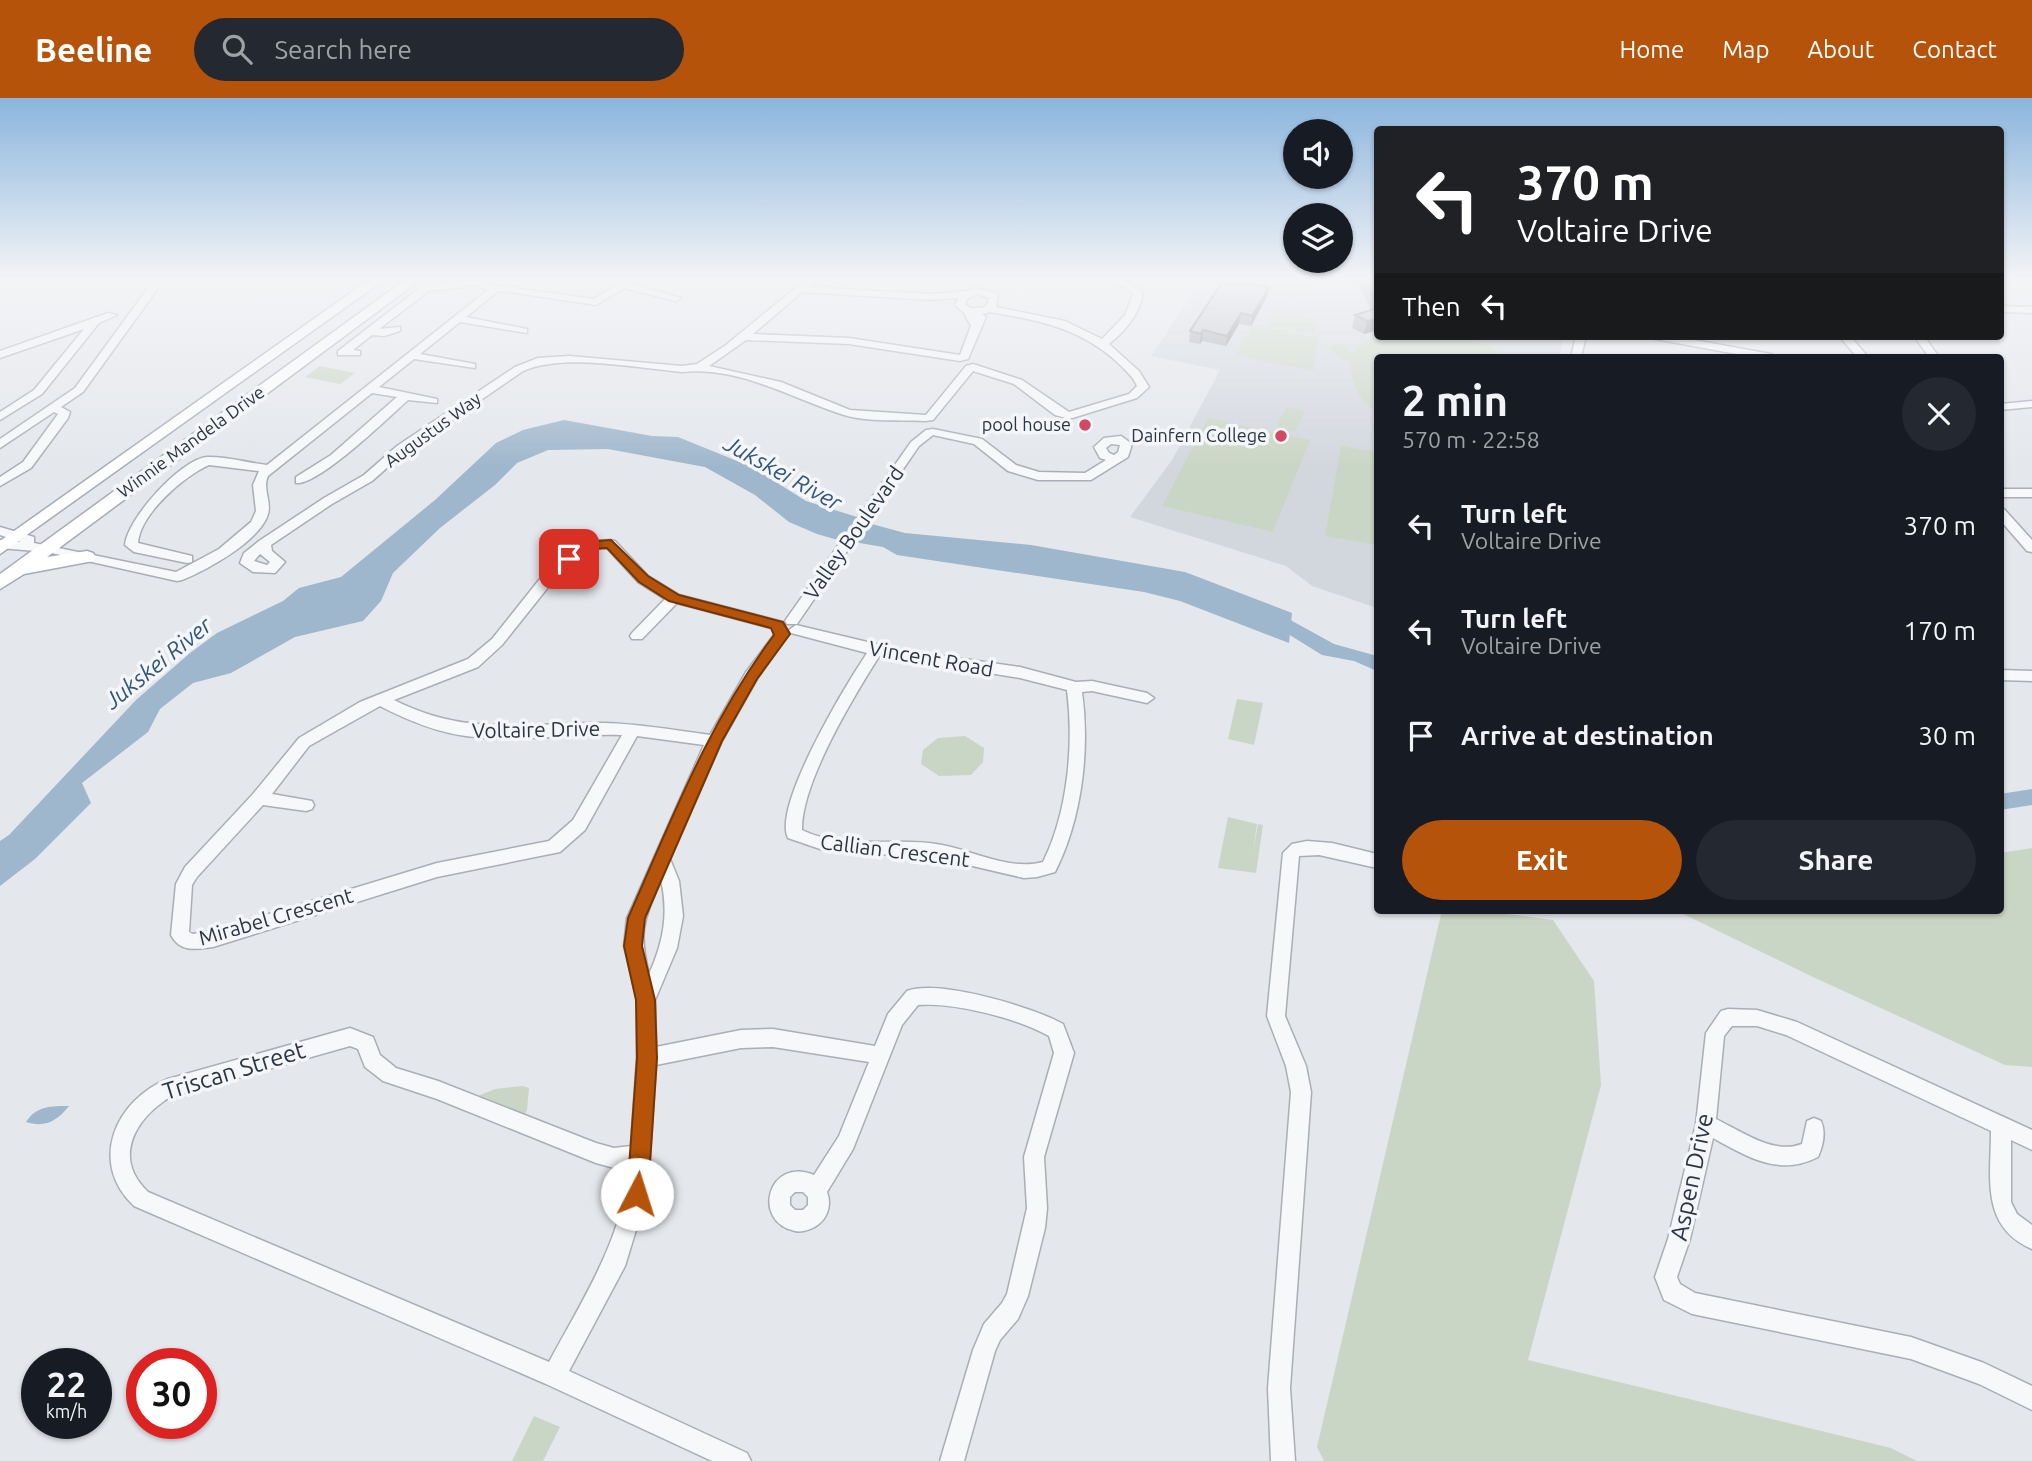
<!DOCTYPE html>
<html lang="en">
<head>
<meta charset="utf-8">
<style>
  :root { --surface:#171b24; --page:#242831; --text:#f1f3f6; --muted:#9ea1a6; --accent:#b45309 }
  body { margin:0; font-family:Ubuntu,sans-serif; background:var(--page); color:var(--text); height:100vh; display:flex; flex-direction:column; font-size:26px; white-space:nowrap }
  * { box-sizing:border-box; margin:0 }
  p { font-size:23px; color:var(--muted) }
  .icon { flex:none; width:38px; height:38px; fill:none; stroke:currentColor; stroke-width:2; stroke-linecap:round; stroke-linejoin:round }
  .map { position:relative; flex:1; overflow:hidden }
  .panel { position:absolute; left:1374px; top:256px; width:630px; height:560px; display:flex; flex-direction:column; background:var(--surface); border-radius:7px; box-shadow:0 2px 5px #0004 }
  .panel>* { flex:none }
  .hud { position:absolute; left:1374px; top:28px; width:630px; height:214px; border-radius:7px; box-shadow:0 2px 5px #0004; background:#202124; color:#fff; overflow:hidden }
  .tools { position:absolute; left:1283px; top:21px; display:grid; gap:14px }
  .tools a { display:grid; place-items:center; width:70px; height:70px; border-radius:50%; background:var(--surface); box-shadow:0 2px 5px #0004; font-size:35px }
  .speed { position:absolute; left:21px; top:1250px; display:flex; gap:14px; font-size:35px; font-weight:700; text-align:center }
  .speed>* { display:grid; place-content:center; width:91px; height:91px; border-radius:50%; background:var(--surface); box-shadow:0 2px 5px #0004; line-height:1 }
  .speed small { font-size:18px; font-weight:400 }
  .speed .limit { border:10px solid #d22; background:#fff; color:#111 }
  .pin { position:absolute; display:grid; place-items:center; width:60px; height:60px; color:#fff; margin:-30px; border-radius:14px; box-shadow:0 4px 10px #0006 }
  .me { position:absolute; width:77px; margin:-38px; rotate:5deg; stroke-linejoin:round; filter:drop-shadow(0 0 5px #0008) }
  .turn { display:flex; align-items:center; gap:24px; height:147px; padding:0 28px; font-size:32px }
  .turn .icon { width:91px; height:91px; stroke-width:2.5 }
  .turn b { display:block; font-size:49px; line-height:60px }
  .then { display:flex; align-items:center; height:66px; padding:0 28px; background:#0003; gap:14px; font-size:26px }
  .round { display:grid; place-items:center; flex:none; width:74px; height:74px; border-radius:37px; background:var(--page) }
  .head { display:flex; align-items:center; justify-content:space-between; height:119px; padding:0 28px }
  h1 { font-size:42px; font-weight:600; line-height:52px }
  .cta { display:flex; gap:14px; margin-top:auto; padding:14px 28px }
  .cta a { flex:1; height:80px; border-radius:42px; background:var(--accent); color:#fff; font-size:28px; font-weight:600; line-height:80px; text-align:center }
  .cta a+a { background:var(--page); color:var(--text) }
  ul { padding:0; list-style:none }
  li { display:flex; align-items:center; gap:21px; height:105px; padding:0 28px }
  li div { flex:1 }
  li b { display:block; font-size:26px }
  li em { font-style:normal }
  header { display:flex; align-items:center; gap:42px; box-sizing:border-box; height:98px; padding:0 35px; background:var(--accent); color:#fff }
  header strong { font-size:33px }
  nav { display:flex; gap:38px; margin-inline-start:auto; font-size:24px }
  .search { width:490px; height:63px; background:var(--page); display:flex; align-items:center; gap:18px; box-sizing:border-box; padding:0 24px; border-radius:38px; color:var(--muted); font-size:26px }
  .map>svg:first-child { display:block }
  .built { fill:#d2d7de }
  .green { fill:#cad6c5 }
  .water { fill:#9fb7cc }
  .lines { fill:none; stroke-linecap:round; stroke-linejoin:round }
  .river { fill:#9fb7cc; fill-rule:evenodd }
  .minor-casing { stroke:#a9aeb7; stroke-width:3 }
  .major-casing { stroke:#a3acb8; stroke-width:3 }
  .minor { fill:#f7f8fa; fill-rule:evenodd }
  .major { fill:#fff; fill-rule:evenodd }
  .wall { fill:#a1a6ae }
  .shaded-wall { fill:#83878d }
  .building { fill:#bbc1ca; stroke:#83878d; stroke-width:2 }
  .route { fill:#b45309; stroke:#753606; stroke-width:2 }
  .poi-dot { fill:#d14963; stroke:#f4f6f9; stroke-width:2.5 }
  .labels { text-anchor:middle; stroke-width:7; stroke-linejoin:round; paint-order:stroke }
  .far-poi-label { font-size:18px; fill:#2b3645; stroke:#f4f6f9; text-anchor:end }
  .far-street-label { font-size:18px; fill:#2b3645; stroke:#f4f6f9 }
  .street-label { font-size:21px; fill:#2b3645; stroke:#f4f6f9 }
  .water-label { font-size:23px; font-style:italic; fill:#34567a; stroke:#f4f6f9 }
  .near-street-label { font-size:24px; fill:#2b3645; stroke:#f4f6f9 }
</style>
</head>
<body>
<header>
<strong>Beeline</strong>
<div class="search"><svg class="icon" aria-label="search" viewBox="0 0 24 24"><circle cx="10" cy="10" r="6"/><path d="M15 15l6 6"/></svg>Search here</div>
<nav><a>Home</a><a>Map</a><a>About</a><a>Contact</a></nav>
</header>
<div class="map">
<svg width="2032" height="1363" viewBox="0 0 2032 1363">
  <rect width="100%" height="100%" fill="#e4e7ec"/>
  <!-- built -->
  <polygon class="built" points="1191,179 1377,179 1377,238 1564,238 1559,259 1377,259 1377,510 1312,488 1286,468 1130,419 1172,362 1220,272 1151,258 1200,185"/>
  <!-- green -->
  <g class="green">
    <polygon points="1274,179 1307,185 1301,192 1299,200 1265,194"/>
    <polygon points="1274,214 1317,221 1314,236 1268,228"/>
    <polygon points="1253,227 1318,240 1313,273 1236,257"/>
    <path d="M1377 238C1423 238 1468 232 1508 259H1377V314C1358 303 1351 284 1350 262L1345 263 1327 250 1340 246 1353 256 1360 247Z"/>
    <polygon points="320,268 355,275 340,286 305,279"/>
    <polygon points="1286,309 1305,313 1295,334 1276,330"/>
    <polygon points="1208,320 1310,342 1273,434 1162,408"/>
    <polygon points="1341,348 1377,354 1377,447 1325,438"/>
    <polygon points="1237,601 1263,605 1254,647 1228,641"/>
    <polygon points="965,638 984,650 983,664 971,677 939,678 921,666 923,652 938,640"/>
    <polygon points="1228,719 1257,726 1253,755 1258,726 1263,727 1256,775 1218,770"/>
    <polygon points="2032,750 2032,969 2005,967 1813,879 1675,812 2000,812 2000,755"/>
    <polygon points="1442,812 1475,812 1553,822 1594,883 1601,987 1528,1262 1891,1350 1917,1363 1324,1363 1317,1349"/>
    <polygon points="522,988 529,990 527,1012 518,1030 473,1000 495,991"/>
    <polygon points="534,1318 560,1329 543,1363 512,1363"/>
  </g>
  <!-- water -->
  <g class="water">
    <polygon points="564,322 652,338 678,339 752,369 806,403 857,419 848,445 817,436 789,424 755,397 705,369 608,351 548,352 517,365 495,387 440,430 393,475 381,503 363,523 295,539 231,575 193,585 160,611 148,634 82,685 91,705 35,761 0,788 0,743 9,737 136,602 190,555 217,535 283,503 299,490 341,479 435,402 496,345 523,332"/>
    <polygon points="868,425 905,435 1031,447 1185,474 1292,515 1289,545 1180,503 1144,494 897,457 883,449 854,444"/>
    <path d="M69 1008C57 1023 45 1030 26 1024 36 1008 51 1008 69 1008Z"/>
  </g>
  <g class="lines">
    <!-- river -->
    <g class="river">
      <polygon points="1265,508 1334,546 1377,558 1377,573 1354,563 1322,557 1259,518 1256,514"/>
      <polygon points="2032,691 2032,707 2000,712 2000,696"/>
    </g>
    <!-- minor casing -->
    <g class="minor-casing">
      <g id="minor">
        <polygon points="156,179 166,179 83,294 61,309 70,314 68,320 31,370 0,388 0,379 23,364 58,316 54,314 0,350 0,341 75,290"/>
        <path d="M434 179H445L438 185 478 182 498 188 594 201 629 179H640L631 186 681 200 676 203 624 190 596 207 503 193 497 194 466 219 527 231V235L460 224 420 256 475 266V270L414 261 379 289 437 301V305L408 302C389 319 318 388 296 385V379L331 357 397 299 372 295 268 378C262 391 272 403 268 416 260 443 207 472 182 482L177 483 47 454 0 450V442L21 444 0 437V429L34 439V445L176 474 219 451 251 424 256 413 253 387 259 373 209 367C183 379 140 416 138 445L192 458V464L187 465 134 454 125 447C127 421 181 361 207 359 226 358 248 365 267 367L488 192 477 188 430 192 379 231 400 229V233L384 238 372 237 353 252 360 253V257H338V253Z"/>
        <path d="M809 179H819L809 189 932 196 967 193 976 190 998 196 996 209 1065 223 1102 241 1125 217 1133 196 1127 190 1093 179C1111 178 1131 182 1143 195 1140 216 1125 233 1109 246L1139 273 1149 289 1137 300 1069 321 1055 317 1014 286 973 273 933 322 925 323C901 322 866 324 844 317 791 300 739 268 682 274 635 270 565 255 523 273L405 354 372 383 332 406 271 447 272 453 285 464 275 475 253 474 240 465 244 455 259 443 324 400 364 377 397 348 515 269 538 260 569 258 682 268 697 266 726 247ZM802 194 932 202 958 200 955 207 964 215 971 228 960 257 849 240 753 236ZM977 196 989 200 988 205 983 210H970L965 206 967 201ZM990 214C1038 222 1079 230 1116 263 1124 271 1133 278 1137 288L1129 296 1069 314 1022 282 973 266 966 268 926 317 850 312 781 284 709 268 746 242 849 246 960 263 968 261 986 219 982 216ZM260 456 270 464 267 467 254 463Z"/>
        <polygon points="2000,208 2032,209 2032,215 2000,214"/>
        <polygon points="108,215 117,217 99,225 42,296 0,322 0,314 34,292 84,231 0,260 0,253"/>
        <polygon points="1576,238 1586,238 1581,259 1571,259"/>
        <polygon points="1650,238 1672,238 1771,256 1776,259 1753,259 1655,241"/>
        <polygon points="1839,238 1850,238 1868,259 1857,259"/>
        <polygon points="1914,238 1924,238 1939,259 1929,259"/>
        <polygon points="2032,303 2032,309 2000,312 2000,306"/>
        <path d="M933 331 982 341 1016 367 1039 374 1085 375 1106 362 1100 360 1094 349 1104 340 1121 338 1132 346 1128 359 1091 382H1038L1008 373 974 346 933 337 919 348 797 526H787L785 523 787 520 911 344 926 332ZM1111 346 1120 347 1118 354 1114 357 1109 355 1106 350Z"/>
        <rect x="2000" y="391" width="32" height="8"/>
        <polygon points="2000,410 2004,411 2032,442 2032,454 2027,453 2000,422"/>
        <path d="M610 442 615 443 648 478 679 497 783 524 785 527 778 532 677 505 642 541H632L630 538 632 535 665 501 638 484 607 450 590 451 574 464 549 488 502 547 478 569 394 602C467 639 526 625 604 625 639 626 675 632 710 637L746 574 777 533H787L789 536 757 581 722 643 670 761 679 783 683 818 677 850 655 902 656 949 741 932 773 931 875 948 888 916 907 893C939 881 1032 909 1063 926L1074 955 1044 1059 1047 1110 1045 1130 1028 1198 1018 1221 1000 1242 995 1253 964 1363H940L973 1252 984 1226 1002 1205 1007 1196 1027 1110 1024 1059 1054 955 1049 938C1016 920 955 904 918 907L902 927 853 1051 827 1094C831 1104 829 1117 820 1125 815 1130 803 1135 795 1133 751 1124 768 1058 814 1077L839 1038 869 964 773 949 741 950 656 967 647 1096 625 1168 569 1273 747 1355 751 1363H712L546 1286 134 1108C88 1065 115 1002 168 981L350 930 373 939 380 957 396 970 438 983 596 1045 614 1050 631 1048 637 960V902L624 848 627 820 704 647 637 638 585 732 560 754 437 779 213 849C197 851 180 855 171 837L176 786 185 769 253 696 299 640 360 604 468 561 492 541 539 482 564 458 582 444ZM380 608C407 622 435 634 466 638 517 645 570 635 622 637L573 722 549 743 437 765 213 833 193 836 189 834 192 787 197 779 263 707 306 713 312 711 314 707 312 703 272 696 309 648ZM661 782C669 816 663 845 649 876 638 832 644 822 661 782ZM350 948 358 951 365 969 383 983 437 1001 596 1065 614 1070 629 1068C623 1140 583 1201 549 1264L148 1094C112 1060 135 1021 170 999ZM795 1094H803L808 1099V1107L803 1112H795L790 1107V1099Z"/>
        <path d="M796 527 901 552 1020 569 1076 584 1092 583 1147 595 1154 600 1147 605 1092 593 1082 594C1090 652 1082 721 1055 774L1037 779 1024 780 938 760 823 752 788 740C772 708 847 585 867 555L791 535 789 532ZM880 557 1020 580 1067 592C1074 646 1068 714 1043 764 1010 773 974 753 942 747 897 738 844 753 802 732 801 685 854 598 880 557Z"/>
        <polygon points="2000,572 2032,573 2032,583 2000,582"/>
        <polygon points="1307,743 1332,745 1377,756 1377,770 1319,757 1299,758 1285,918 1306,968 1311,994 1290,1290 1295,1363 1271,1363 1268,1290 1291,994 1286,968 1267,918 1283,755 1292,746"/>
        <path d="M1728 911 1757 912 1797 924 2032 1032V1052L2011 1042V1104L2017 1116 2032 1127V1151C1980 1129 1991 1079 1991 1033L1786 937 1757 928H1732L1724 938 1716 1021C1741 1033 1773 1057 1802 1046L1807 1023 1814 1020 1821 1023C1826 1034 1823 1048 1818 1059 1779 1079 1748 1059 1713 1040L1690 1141 1677 1179 1680 1186 1695 1195 1911 1239 1984 1265 2032 1288V1312L1979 1286 1911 1261 1692 1216 1664 1202 1655 1179 1668 1141 1696 1026 1706 935 1721 913Z"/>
      </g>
    </g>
    <!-- major casing -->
    <g class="major-casing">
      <g id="major">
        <polygon points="373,179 388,179 0,456 0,443"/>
        <polygon points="409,179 424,179 47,459 87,453 93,455 96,459 93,463 24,476 0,491 0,476"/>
      </g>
    </g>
    <!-- minor -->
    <use href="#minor" class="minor"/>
    <!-- major -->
    <use href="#major" class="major"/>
  </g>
  <!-- wall -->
  <g class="wall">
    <polygon points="1358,179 1377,179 1377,232 1364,236 1352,230 1355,217 1371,212 1357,184"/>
    <polygon points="1267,199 1251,228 1239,226 1226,248 1202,243 1200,246 1189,244 1190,233"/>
  </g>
  <!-- shaded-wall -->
  <g class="shaded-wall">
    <polygon points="1269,189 1267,199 1251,228 1252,218"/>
    <polygon points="1241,215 1239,226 1226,248 1227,238"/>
    <polygon points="1377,221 1377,232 1364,236 1367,223"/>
    <polygon points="1203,232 1202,243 1200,246 1201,236"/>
  </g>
  <!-- building -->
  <g class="building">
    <polygon points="1363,179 1377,179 1377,204"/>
    <polygon points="1225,180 1269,189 1252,218 1241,215 1227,238 1203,232 1201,236 1190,233"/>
    <polygon points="1377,210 1377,221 1367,223 1355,217"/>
  </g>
  <!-- sky -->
  <linearGradient id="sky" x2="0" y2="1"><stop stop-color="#8bb5dd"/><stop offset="0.49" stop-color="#f3f4f6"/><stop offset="1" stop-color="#f3f4f6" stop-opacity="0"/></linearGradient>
  <rect width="2032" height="369" fill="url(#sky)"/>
  <!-- route -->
  <path class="route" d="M611 442 648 478 679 497 783 524 790 536 757 581 722 643 645 820 642 848 655 902 657 960 648 1096 645 1103 637 1106 630 1103 627 1096 637 960 636 902 624 848 628 820C671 723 709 623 774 537L771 530 669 503 639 484 607 450 590 451 569 465 563 461 582 444Z"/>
  <!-- markers -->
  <g class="poi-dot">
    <circle cx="1085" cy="327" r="7"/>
    <circle cx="1281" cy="338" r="7"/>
  </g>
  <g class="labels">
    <!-- far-poi labels -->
    <g class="far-poi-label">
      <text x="1071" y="333">pool house</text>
      <text x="1267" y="344">Dainfern College</text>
    </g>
    <!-- far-street labels -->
    <g class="far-street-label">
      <text transform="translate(433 332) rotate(-36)" y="6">Augustus Way</text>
      <text transform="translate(191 344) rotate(-36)" y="6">Winnie Mandela Drive</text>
    </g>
    <!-- street labels -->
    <g class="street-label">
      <text transform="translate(854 435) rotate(-55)" y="7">Valley Boulevard</text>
      <text transform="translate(931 561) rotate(10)" y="7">Vincent Road</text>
      <text transform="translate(536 632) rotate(-1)" y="7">Voltaire Drive</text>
      <text transform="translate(895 753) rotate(7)" y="7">Callian Crescent</text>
      <text transform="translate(276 819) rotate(-16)" y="7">Mirabel Crescent</text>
    </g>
    <!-- water labels -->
    <g class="water-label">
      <text transform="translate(783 375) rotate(29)" y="8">Jukskei River</text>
      <text transform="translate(158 565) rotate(-39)" y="8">Jukskei River</text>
    </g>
    <!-- near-street labels -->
    <g class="near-street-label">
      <text transform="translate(234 973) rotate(-17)" y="8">Triscan Street</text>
      <text transform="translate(1692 1079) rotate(-78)" y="8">Aspen Drive</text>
    </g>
  </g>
</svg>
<div class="tools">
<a><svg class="icon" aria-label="sound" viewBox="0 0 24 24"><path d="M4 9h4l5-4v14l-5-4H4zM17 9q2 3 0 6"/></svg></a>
<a><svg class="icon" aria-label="layers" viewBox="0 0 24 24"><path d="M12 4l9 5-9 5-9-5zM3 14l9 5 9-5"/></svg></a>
</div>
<div class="speed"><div>22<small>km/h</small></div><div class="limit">30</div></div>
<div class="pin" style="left:569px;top:461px;background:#d93025"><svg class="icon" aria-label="arrive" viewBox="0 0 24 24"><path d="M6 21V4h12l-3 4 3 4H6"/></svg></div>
<svg class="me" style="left:637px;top:1096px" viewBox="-20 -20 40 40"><circle r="19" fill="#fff"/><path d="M0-13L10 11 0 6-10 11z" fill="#b45309"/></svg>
<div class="hud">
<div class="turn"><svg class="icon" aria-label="left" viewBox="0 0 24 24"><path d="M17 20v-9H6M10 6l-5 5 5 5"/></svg><div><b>370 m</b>Voltaire Drive</div></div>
<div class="then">Then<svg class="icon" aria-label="left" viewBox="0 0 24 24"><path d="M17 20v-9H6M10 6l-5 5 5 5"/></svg></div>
</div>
<section class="panel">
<div class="head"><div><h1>2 min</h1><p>570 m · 22:58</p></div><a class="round"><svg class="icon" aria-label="close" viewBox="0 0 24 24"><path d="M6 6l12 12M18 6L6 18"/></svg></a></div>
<ul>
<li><svg class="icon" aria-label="left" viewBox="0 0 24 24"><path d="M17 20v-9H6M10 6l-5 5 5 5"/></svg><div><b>Turn left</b><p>Voltaire Drive</p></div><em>370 m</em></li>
<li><svg class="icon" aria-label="left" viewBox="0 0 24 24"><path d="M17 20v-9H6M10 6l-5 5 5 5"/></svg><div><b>Turn left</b><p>Voltaire Drive</p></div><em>170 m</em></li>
<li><svg class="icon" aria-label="arrive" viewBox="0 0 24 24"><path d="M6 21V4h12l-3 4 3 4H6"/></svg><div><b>Arrive at destination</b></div><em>30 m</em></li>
</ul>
<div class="cta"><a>Exit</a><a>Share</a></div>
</section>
</div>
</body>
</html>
